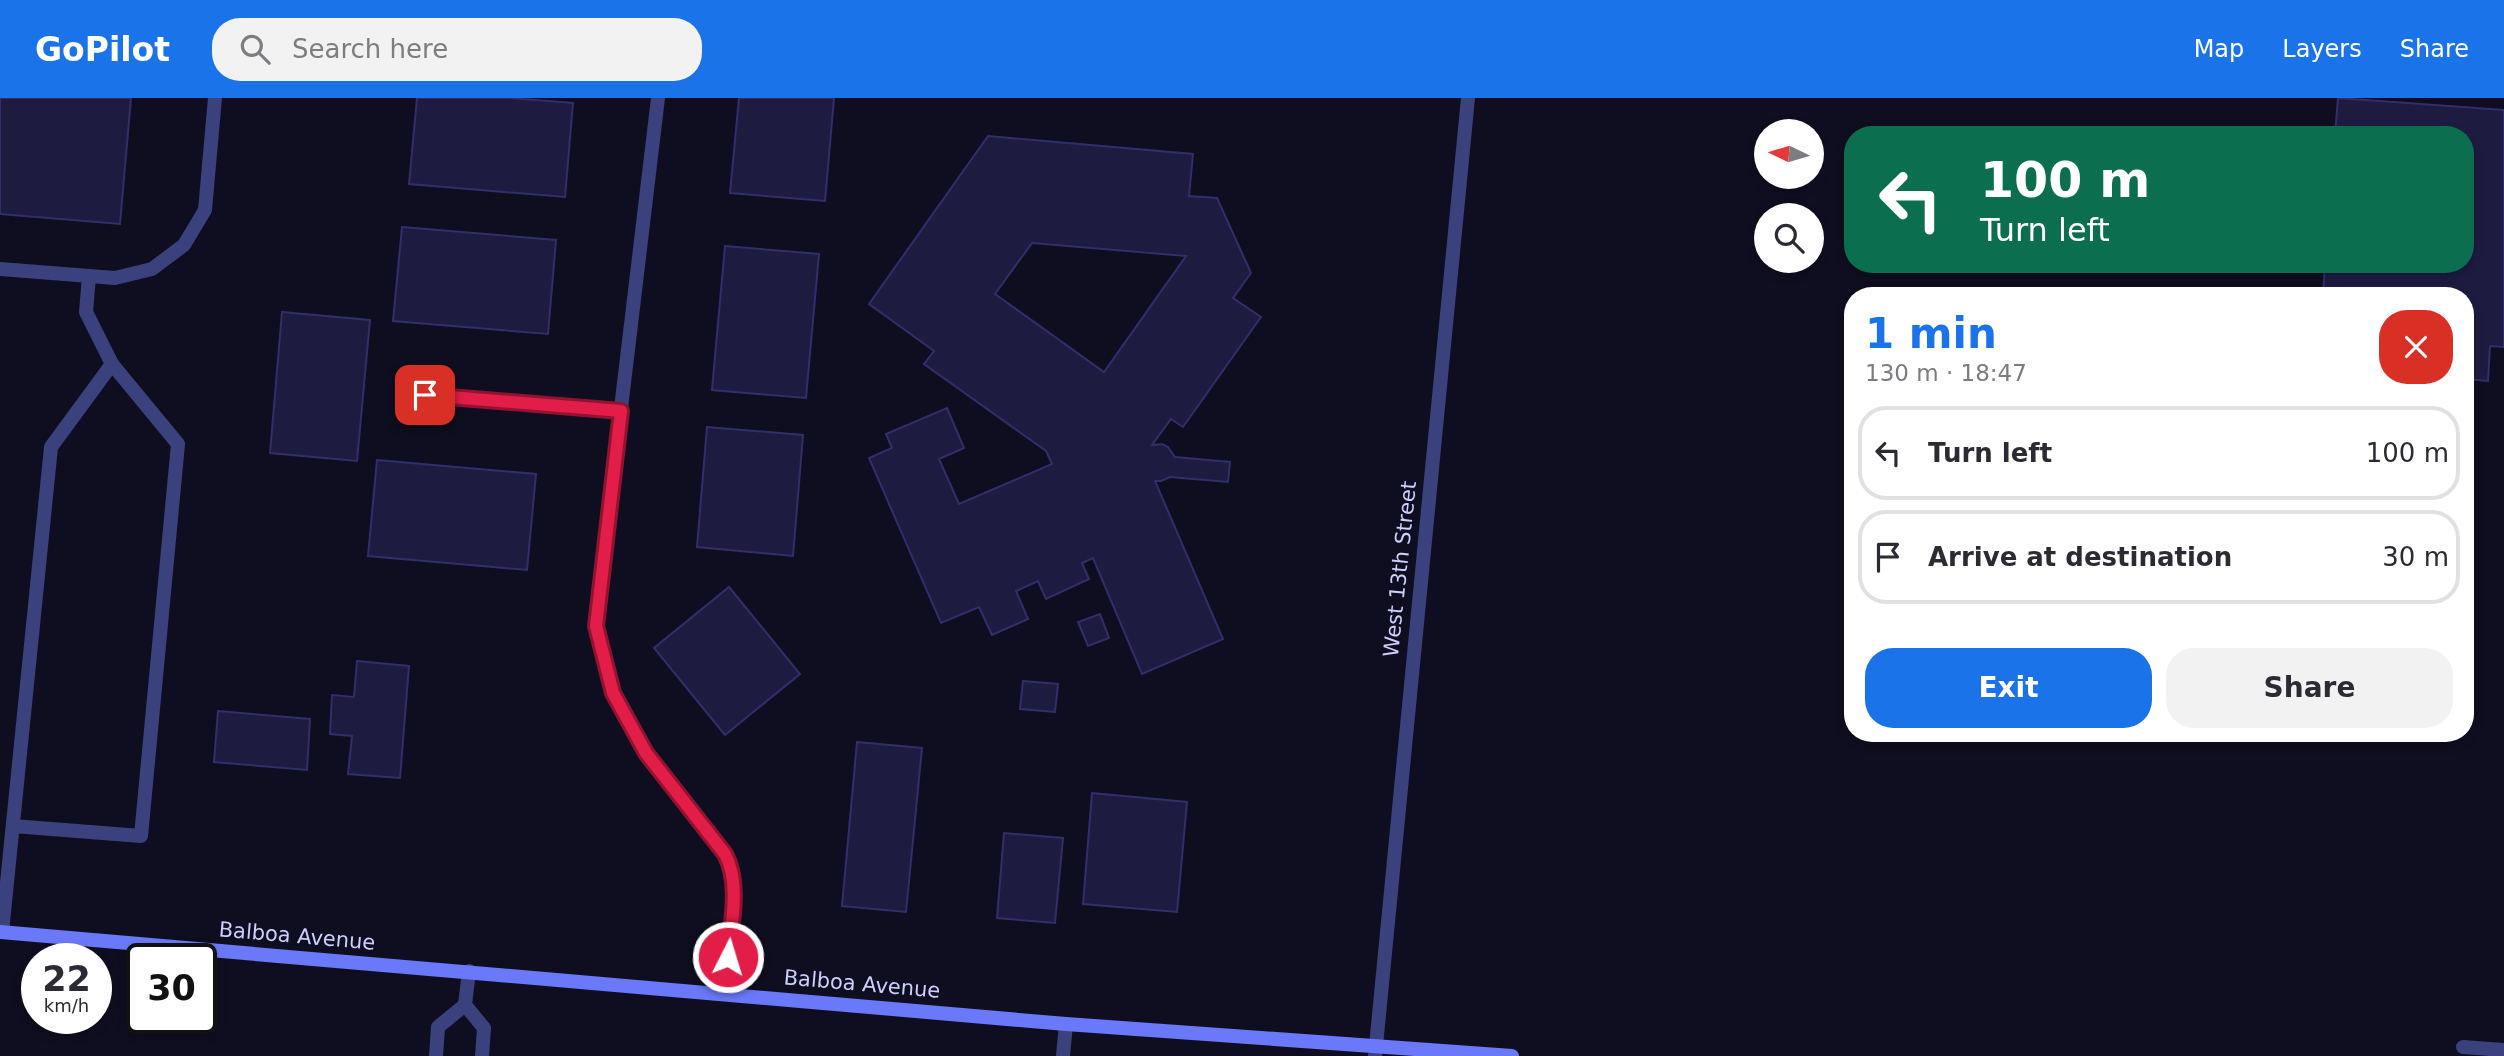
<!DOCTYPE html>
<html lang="en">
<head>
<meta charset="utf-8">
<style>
  :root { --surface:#fff; --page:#f2f2f3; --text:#2b2b33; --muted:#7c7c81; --line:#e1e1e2; --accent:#1a73e8 }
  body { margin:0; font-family:"DejaVu Sans",sans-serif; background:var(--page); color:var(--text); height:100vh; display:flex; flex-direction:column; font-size:26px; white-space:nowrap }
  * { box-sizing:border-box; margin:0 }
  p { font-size:23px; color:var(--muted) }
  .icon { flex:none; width:38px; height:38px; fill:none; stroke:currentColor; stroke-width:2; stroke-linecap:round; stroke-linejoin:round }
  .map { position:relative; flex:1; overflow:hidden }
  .sheet { position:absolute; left:1844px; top:189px; width:630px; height:455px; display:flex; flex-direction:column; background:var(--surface); border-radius:28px; box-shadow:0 4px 10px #0003 }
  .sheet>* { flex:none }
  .top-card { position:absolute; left:1844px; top:28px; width:630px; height:147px; border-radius:28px; box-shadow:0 4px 10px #0003; background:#0b6e4f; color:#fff; overflow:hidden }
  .needle { width:46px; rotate:275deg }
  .fabs { position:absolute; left:1754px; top:21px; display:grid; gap:14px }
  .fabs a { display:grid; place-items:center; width:70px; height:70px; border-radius:50%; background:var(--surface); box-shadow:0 4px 10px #0003; font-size:35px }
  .speed { position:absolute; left:21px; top:845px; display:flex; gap:14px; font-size:35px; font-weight:700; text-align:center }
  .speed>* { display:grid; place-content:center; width:91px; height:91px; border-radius:50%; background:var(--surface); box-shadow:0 4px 10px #0003; line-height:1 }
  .speed small { font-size:18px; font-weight:400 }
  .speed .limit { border:4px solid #111; border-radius:10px; background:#fff; color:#111 }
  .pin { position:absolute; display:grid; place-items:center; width:60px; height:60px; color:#fff; margin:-30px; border-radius:14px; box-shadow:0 4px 10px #0006 }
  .me { position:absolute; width:77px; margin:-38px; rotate:5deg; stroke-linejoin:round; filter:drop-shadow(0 0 5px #0008) }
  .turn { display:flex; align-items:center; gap:24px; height:147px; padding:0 21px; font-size:32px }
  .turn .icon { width:91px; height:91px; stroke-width:2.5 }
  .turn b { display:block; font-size:49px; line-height:60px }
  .round { display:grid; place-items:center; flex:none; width:74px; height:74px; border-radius:28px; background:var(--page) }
  .headline { display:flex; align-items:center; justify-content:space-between; height:119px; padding:0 21px }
  h1 { font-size:42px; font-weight:800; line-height:52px; color:var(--accent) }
  .primary-button { display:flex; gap:14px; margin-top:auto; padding:14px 21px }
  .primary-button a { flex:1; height:80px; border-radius:28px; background:var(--accent); color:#fff; font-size:28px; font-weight:800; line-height:80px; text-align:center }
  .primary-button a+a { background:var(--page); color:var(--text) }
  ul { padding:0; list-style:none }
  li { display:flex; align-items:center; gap:21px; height:94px; margin:0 14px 10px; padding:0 7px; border:4px solid var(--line); border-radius:28px }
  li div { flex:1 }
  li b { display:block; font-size:26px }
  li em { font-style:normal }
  header { display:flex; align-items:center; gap:42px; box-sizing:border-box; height:98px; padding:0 35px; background:var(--accent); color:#fff }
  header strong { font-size:33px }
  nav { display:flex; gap:38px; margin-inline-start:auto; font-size:24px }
  .search { width:490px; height:63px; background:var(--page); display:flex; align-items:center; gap:18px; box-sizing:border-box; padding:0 24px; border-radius:28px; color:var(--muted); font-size:26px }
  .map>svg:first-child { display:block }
  .building { fill:#1d1b40; stroke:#322e6b; stroke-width:2; fill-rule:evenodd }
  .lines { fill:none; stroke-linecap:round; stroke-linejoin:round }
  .lane { stroke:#3b417d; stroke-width:14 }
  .street { stroke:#3b417d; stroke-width:14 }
  .secondary { stroke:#6a79f9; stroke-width:14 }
  .route-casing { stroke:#92132f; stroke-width:18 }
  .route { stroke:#e11d48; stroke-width:12 }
  .labels { text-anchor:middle; stroke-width:5; stroke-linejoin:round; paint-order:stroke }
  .street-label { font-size:21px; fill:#cecffd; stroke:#0e0e20 }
</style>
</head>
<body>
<header>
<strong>GoPilot</strong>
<div class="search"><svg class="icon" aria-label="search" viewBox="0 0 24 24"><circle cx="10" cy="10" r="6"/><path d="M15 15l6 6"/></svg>Search here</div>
<nav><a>Map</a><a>Layers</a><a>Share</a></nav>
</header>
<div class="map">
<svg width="2504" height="958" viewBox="0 0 2504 958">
  <rect width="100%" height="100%" fill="#0e0e20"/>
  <!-- building -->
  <g class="building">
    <polygon points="0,0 131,0 120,126 0,116"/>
    <polygon points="417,0 511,0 573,5 565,99 409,86"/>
    <polygon points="739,0 834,0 825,103 730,95"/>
    <polygon points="2338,0 2504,12 2504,249 2490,248 2488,283 2466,281 2466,198 2323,198 2325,166 2466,166 2466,37 2335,37"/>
    <path d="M988 38 1193 56 1189 98 1217 100 1251 175 1233 200 1261 219 1183 329 1171 321 1152 347 1162 346 1168 349 1175 359 1230 364 1228 384 1170 379 1161 383H1155L1223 541 1142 576 1093 460 1082 465 1089 481 1046 501 1038 483 1016 493 1028 521 992 537 979 509 941 525 869 360 892 350 886 336 947 310 964 350 939 361 959 406 1052 366 1046 353 924 266 934 253 869 206ZM1032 145 1186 158 1104 274 995 196Z"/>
    <polygon points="402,129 556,142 548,236 393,223"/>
    <polygon points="725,148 819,156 806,300 712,292"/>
    <polygon points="282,214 370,222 357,363 270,355"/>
    <polygon points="707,329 803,337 793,458 697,449"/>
    <polygon points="377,362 536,376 527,472 368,458"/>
    <polygon points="729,489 800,576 725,637 654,550"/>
    <polygon points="1100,516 1109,540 1088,548 1078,524"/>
    <polygon points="357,563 409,568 400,680 348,676 352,638 330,636 332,597 354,599"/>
    <polygon points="1023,583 1058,586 1055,614 1020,611"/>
    <polygon points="218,613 310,621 307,672 214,664"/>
    <polygon points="857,644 922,650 906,814 842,808"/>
    <polygon points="1092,695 1187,704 1177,814 1083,806"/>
    <polygon points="1004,735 1063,740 1055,825 997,820"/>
  </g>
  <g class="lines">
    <!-- lane -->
    <g class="lane">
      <polyline points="0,171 115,180 152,171 184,147 205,112 215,0"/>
      <polyline points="89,178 86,214 112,266"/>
      <polyline points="425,297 621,313"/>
      <polyline points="2,834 51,349 112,266 178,346 141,738 13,728"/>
      <polyline points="465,907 469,873"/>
      <polyline points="2463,949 2504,952"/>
      <polyline points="436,958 438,929 465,907 484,930 482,958"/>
      <polyline points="1063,958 1066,926"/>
    </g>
    <!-- street -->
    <g class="street">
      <path d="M658 0 595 528 613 595 646 655 725 756C742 788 728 858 725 895"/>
      <polyline points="1375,958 1468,0"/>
    </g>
    <!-- secondary -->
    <polyline class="secondary" points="0,834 1066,926 1512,958"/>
  </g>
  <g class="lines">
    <!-- route casing -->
    <g class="route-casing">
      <path id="route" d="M425 297 621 313 596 528 613 595 646 655 725 756C741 786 731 827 728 859"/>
    </g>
    <!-- route -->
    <use href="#route" class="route"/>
  </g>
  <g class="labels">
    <!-- street labels -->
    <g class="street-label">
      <text transform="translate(1400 471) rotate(-84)" y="7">West 13th Street</text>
      <text transform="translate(297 838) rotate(5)" y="7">Balboa Avenue</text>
      <text transform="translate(862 886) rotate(5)" y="7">Balboa Avenue</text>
    </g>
  </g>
</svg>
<div class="fabs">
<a><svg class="needle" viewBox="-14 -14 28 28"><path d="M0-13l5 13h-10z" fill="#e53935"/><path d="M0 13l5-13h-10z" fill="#7c7c81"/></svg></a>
<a><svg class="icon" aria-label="search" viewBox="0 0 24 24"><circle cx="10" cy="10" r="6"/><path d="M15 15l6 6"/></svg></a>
</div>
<div class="speed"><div>22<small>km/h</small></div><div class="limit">30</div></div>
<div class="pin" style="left:425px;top:297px;background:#d93025"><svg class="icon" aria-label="arrive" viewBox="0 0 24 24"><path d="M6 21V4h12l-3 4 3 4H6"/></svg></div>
<svg class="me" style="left:728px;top:859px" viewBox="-20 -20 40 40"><circle r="17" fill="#e11d48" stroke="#fff" stroke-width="3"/><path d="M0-11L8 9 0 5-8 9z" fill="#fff"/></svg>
<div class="top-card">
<div class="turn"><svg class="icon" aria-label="left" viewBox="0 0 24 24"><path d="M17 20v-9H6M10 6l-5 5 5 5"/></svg><div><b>100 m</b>Turn left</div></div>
</div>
<section class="sheet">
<div class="headline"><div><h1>1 min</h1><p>130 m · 18:47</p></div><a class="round" style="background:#d93025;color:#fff"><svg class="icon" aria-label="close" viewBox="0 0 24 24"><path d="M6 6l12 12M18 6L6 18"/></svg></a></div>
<ul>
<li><svg class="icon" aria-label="left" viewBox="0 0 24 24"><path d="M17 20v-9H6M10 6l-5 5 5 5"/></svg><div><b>Turn left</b></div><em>100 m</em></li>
<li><svg class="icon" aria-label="arrive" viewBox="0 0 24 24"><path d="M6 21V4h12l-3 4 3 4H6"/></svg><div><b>Arrive at destination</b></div><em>30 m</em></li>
</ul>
<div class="primary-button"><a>Exit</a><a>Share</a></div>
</section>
</div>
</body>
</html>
